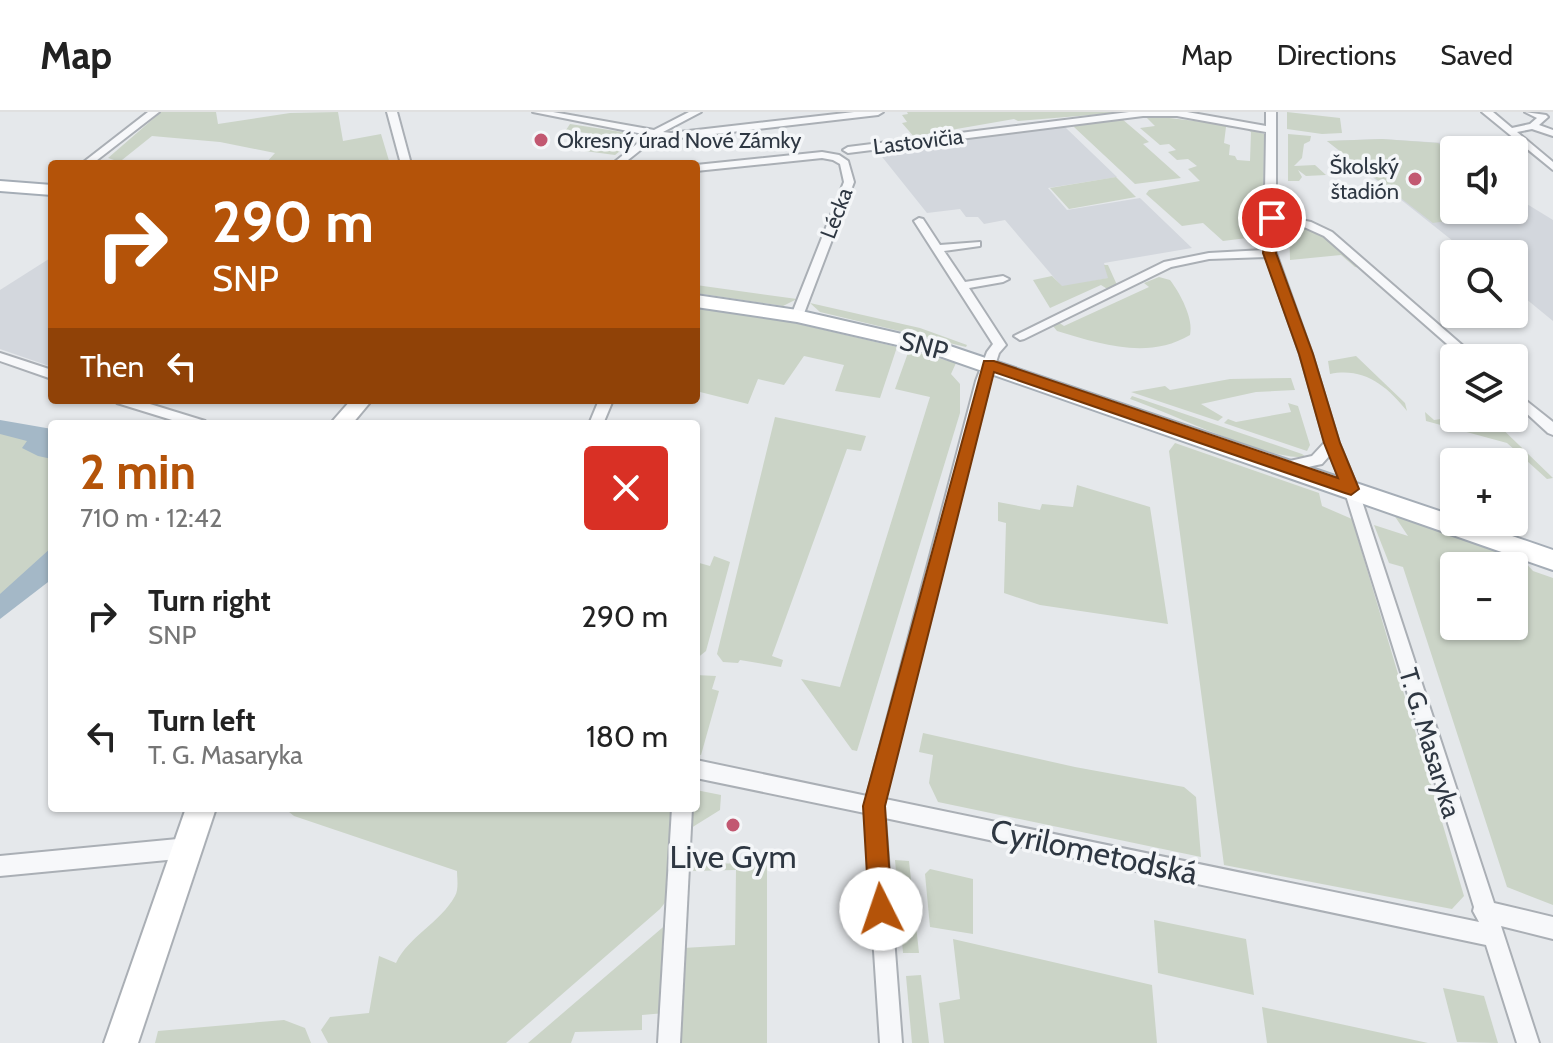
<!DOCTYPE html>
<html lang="en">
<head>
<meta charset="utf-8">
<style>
  :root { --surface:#fff; --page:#f2f2f2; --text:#222; --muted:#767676; --line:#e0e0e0; --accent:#b45309 }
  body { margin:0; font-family:Cabin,sans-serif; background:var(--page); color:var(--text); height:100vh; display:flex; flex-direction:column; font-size:30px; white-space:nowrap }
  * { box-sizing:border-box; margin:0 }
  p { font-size:26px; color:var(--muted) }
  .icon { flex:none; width:44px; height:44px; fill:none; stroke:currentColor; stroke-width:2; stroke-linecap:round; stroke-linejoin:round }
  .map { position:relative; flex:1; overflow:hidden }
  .drawer { position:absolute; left:48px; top:308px; width:652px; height:392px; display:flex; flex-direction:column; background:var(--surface); border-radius:8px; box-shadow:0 2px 6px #0004 }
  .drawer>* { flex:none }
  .banner { position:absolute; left:48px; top:48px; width:652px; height:244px; border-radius:8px; box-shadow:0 2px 6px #0004; background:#b45309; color:#fff; overflow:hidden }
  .buttons { position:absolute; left:1440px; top:24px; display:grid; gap:16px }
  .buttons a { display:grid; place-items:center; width:88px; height:88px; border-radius:8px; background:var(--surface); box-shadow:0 2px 6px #0004; font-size:40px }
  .pin { position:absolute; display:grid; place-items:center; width:68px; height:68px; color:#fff; margin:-34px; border:4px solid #fff; border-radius:50%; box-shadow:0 2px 8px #0007 }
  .me { position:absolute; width:88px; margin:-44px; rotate:356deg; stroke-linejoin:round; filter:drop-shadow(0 0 6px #0008) }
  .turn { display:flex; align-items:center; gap:28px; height:168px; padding:0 32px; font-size:36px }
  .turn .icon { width:104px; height:104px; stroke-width:2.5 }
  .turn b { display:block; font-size:56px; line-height:68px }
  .then { display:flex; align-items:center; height:76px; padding:0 32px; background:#0003; gap:16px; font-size:30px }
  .round { display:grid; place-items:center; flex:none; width:84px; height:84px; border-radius:8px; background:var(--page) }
  .overview { display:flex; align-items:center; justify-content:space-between; height:136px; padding:0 32px }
  h1 { font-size:48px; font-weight:800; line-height:60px; color:var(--accent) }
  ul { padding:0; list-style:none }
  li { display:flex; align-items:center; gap:24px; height:120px; padding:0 32px }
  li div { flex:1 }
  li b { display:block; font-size:30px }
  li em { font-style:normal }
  header { display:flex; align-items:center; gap:48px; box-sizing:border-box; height:112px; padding:0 40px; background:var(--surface); border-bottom:2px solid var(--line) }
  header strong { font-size:38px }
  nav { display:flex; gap:44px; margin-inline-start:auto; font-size:28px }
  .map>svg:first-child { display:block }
  .built { fill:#d3d7dd }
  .green { fill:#cbd4c7; fill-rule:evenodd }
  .water { fill:#a4b8c7 }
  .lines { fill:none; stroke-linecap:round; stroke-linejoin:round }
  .street-casing { stroke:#aaafb5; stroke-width:4 }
  .secondary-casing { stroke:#aaafb5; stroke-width:4 }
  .primary-casing { stroke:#a5adb6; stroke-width:4 }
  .street { fill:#f7f8fa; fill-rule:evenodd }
  .secondary { fill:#fff; fill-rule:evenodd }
  .primary { fill:#fff; fill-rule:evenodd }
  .route { fill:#b45309; stroke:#753606; stroke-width:2 }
  .poi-dot { fill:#c25871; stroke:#f4f6f8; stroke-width:3 }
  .labels { text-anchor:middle; stroke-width:7; stroke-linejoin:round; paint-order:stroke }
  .far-poi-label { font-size:22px; fill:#2e3742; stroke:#f4f6f8; text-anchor:start }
  .far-street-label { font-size:22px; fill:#2e3742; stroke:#f4f6f8 }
  .street-label { font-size:26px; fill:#2e3742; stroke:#f4f6f8 }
  .near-street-label { font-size:32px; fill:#2e3742; stroke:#f4f6f8 }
  .near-poi-label { font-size:32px; fill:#2e3742; stroke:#f4f6f8 }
</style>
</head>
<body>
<header>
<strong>Map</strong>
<nav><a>Map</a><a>Directions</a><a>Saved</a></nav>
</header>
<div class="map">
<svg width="1553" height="931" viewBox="0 0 1553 931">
  <rect width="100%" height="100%" fill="#e5e8eb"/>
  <!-- built -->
  <g class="built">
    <polygon points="1058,13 1066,16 1117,65 1048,76 1067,98 1140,86 1192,136 1104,151 1109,166 1062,175 1005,108 984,112 978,105 966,105 960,97 927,101 879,41 864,39"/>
    <polygon points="1381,27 1444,31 1454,39 1454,98 1514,98 1514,84 1553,108 1553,209 1514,177 1514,142 1479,142 1470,136 1463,137 1327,29"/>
    <polygon points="52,145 52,255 0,237 0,178"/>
  </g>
  <!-- green -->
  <g class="green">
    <polygon points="161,0 216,0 218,12 290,1 338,0 343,29 381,22 390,52 265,52 275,41 220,30 152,24 117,52 108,52 114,48 108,46"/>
    <polygon points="907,0 1127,0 1018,9 1014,7 922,23 923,26 915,26 902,11 907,10 902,3 908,2"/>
    <polygon points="1287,0 1340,6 1342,21 1322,22 1287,17"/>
    <polygon points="1144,3 1229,13 1233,16 1226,15 1224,31 1230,33 1229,43 1235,44 1237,48 1250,49 1251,20 1244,16 1264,22 1263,127 1255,125 1223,129 1203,111 1182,114 1146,82 1149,78 1200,69 1188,57 1197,54 1188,47 1177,48 1168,40 1176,38 1169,32 1160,33 1140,16 1155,14"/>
    <polygon points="1114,5 1122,7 1149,30 1143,32 1181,66 1135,72 1074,15 1077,10"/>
    <polygon points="570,12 635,22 639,24 615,43 577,38 593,22 566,18"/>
    <polygon points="1288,22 1311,24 1310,29 1304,32 1302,46 1294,54 1315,53 1326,63 1306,64 1298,58 1302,65 1299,69 1288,69"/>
    <polygon points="1382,27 1438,31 1454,43 1454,98 1514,98 1514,90 1523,98 1433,111 1327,29"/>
    <polygon points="1116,65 1136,85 1069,97 1050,76"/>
    <path d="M1289 113C1321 112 1343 138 1365 157L1355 155 1341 143 1290 148Z"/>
    <polygon points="1104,153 1108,153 1117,173 1109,178 1101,173 1050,196 1033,168 1052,164 1062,174 1108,166"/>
    <path d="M1159 165 1170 168C1180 181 1194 207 1190 223 1148 248 1100 232 1057 219L1053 214 1058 210 1064 214 1149 175 1144 171Z"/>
    <polygon points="696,173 797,187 783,194 696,181"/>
    <polygon points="810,191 920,216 967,233 966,235 820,200"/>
    <polygon points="696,196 795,211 897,235 880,286 835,279 844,253 804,244 784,273 758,267 748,292 696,279"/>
    <polygon points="909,238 956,251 951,262 960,272 960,301 857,639 852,638 801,567 840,575 930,285 895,277"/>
    <path d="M1356 244 1405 291 1407 299C1387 274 1364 255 1330 262L1328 249Z"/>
    <polygon points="1291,266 1295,278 1256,280 1201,292 1223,305 1218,309 1131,280 1165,274 1170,278 1230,267"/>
    <path d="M1132 284 1302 342 1306 345C1268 349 1171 301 1130 287Z"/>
    <polygon points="1288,291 1298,294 1310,333 1307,339 1224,311 1228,307 1236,310 1291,300"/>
    <polygon points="1425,300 1434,308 1454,305 1491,306 1553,366 1547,367 1507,331 1426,309"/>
    <polygon points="775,305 866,324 861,339 847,337 772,544 783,548 781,555 740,548 738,551 723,550 717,542"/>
    <polygon points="0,320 52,331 52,439 0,491"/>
    <polygon points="1175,331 1319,381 1322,394 1352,407 1464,784 1452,797 1224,753 1169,339"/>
    <polygon points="1077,373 1150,395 1168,512 1040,493 1004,481 1006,411 998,409 998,390 1040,398 1042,392 1073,395"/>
    <path d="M1394 403 1523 448 1533 459 1553 466V793L1507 775 1403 455 1389 451 1374 413 1408 424ZM1454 454H1514V514H1454Z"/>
    <polygon points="714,444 730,450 706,539 696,547 696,450 710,454"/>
    <polygon points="696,563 716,564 712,577 719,579 701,643 696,642"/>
    <polygon points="923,621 1075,655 1184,675 1196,685 1201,745 938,690 929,671 933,643 919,640"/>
    <polygon points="696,678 721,683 720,698 691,716"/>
    <path d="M284 696H675L671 783 660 797 506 931H328L321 918 330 905 369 901 379 844 396 851C409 824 440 811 455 784 459 777 457 766 457 759L294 704Z"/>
    <polygon points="895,748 909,749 919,841 903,841"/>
    <polygon points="767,751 767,931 678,931 683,836 735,833 736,758 688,759 692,752"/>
    <polygon points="930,757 973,767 973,822 930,815 925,762"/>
    <polygon points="1154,808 1246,827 1254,883 1158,861"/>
    <polygon points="669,810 665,901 642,903 642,918 575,920 571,931 528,931"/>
    <polygon points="953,827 1152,873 1157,931 944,931 939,891 960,887"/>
    <polygon points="921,863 929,931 912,931 906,864"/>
    <polygon points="1443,876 1484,884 1498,931 1457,930"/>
    <polygon points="1262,895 1428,931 1267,931"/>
    <polygon points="284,908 305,916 311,931 155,931 158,919"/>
  </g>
  <!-- water -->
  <g class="water">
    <polygon points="0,308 52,317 52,347 38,344 22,336 27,329 0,322"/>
    <polygon points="52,435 52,467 0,507 0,482"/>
  </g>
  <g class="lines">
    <!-- street casing -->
    <g class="street-casing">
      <g id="street">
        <polygon points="148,0 159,0 92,52 81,52"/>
        <polygon points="387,0 397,0 411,52 401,52"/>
        <polygon points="533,0 553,0 654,18 689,0 701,0 663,20 671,21 854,0 883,0 878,3 671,27 658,24 623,52 612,52 648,23"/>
        <polygon points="1129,0 1187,0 1266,14 1266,0 1276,0 1276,103 1311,110 1332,120 1477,246 1463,246 1324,124 1304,115 1276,110 1276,141 1312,242 1339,331 1358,377 1494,791 1553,805 1553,827 1501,814 1539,931 1517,931 1486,833 885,706 902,931 880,931 865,701 696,666 696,648 867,684 976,269 987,240 993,232 914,109 919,106 923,107 940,133 980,130 980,134 944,139 965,170 1003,164 1009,167 1003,170 969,176 1006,233 999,241 990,269 885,687 1479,810 1473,799 1474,795 1344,377 1330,343 1322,352 1317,353 1286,360 1279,355 1281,351 1312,344 1325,330 1300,242 1266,145 1209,147 1171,155 1024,227 1020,228 1014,224 1164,150 1209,141 1264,138 1266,20 1177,4 1143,4 848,41 843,38 848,35"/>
        <polygon points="1482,0 1493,0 1512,16 1530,12 1537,6 1525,0 1546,3 1548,5 1539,13 1553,18 1553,24 1532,17 1517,20 1553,50 1553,58"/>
        <polygon points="822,40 839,43 848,49 854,70 803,204 797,208 791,204 844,70 840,52 833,48 822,46 696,59 696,53"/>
        <polygon points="0,241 52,258 52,267 0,249"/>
        <polygon points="1514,279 1553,310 1553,323 1548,321 1514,290"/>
        <polygon points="115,288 137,288 205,309 207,312 185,312 117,291"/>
        <polygon points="599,288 613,288 603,312 589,312"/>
        <polygon points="672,696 692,696 680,931 658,931"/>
        <polygon points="188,726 195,729 198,736 195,743 188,746 0,764 0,744"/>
      </g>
    </g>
    <!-- secondary casing -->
    <g class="secondary-casing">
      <g id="secondary">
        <polygon points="351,288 372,288 352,312 330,312"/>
        <polygon points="186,696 216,696 138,931 104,931"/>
      </g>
    </g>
    <!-- primary casing -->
    <g class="primary-casing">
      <g id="primary">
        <polygon points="0,69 52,73 52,83 0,79"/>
        <polygon points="696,183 797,198 941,231 1454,404 1454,410 1471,410 1553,438 1553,458 928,240 797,210 696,195"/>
      </g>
    </g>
    <!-- street -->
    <use href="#street" class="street"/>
    <!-- secondary -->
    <use href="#secondary" class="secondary"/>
    <!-- primary -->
    <use href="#primary" class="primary"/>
  </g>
  <!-- route -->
  <polygon class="route" points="1272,102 1278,106 1276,141 1313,242 1340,331 1359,377 1351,383 1345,381 994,260 885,694 892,797 889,805 881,808 872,805 869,797 863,694 984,249 994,249 1338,366 1324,331 1299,242 1263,141 1266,106"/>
  <!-- markers -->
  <g class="poi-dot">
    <circle cx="541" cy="28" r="8"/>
    <circle cx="1415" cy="67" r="8"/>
    <circle cx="733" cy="713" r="8"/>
  </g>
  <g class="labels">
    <!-- far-poi labels -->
    <g class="far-poi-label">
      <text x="557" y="36">Okresný úrad Nové Zámky</text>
      <text x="1399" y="62" text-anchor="end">Školský<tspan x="1399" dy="25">štadión</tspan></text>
    </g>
    <!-- far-street labels -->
    <g class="far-street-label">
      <text transform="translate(918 29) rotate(-7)" y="8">Lastovičia</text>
      <text transform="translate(836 101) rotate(-69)" y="8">Lécka</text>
    </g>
    <!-- street labels -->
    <g class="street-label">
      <text transform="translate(924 234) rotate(15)" y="9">SNP</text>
      <text transform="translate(1430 631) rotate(73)" y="9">T. G. Masaryka</text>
    </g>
    <!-- near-street labels -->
    <g class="near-street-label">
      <text transform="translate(1094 740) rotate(12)" y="11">Cyrilometodská</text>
    </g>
    <!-- near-poi labels -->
    <g class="near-poi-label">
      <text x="733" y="756">Live Gym</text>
    </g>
  </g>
</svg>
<div class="buttons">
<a><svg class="icon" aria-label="sound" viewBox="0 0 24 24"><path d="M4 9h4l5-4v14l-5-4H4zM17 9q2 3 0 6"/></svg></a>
<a><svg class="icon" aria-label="search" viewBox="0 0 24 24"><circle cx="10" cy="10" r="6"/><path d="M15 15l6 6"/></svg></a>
<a><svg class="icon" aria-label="layers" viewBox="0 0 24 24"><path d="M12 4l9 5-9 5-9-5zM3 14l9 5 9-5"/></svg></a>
<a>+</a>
<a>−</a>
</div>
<div class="pin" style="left:1272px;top:106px;background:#d93025"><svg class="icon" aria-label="arrive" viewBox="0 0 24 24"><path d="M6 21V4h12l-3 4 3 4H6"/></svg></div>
<svg class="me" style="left:881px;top:797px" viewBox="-20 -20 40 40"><circle r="19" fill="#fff"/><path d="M0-13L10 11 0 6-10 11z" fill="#b45309"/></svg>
<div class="banner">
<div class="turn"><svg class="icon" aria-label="right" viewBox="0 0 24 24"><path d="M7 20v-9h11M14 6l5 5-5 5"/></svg><div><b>290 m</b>SNP</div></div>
<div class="then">Then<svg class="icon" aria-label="left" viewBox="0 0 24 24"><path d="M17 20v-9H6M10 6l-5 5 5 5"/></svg></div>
</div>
<section class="drawer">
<div class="overview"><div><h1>2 min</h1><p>710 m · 12:42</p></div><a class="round" style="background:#d93025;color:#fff"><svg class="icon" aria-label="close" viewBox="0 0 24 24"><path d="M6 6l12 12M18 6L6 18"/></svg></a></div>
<ul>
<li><svg class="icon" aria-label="right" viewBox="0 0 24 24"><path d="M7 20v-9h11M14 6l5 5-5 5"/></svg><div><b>Turn right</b><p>SNP</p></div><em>290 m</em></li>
<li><svg class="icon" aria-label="left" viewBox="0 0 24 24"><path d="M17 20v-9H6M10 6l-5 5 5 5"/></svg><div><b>Turn left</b><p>T. G. Masaryka</p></div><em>180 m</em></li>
</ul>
</section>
</div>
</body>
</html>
